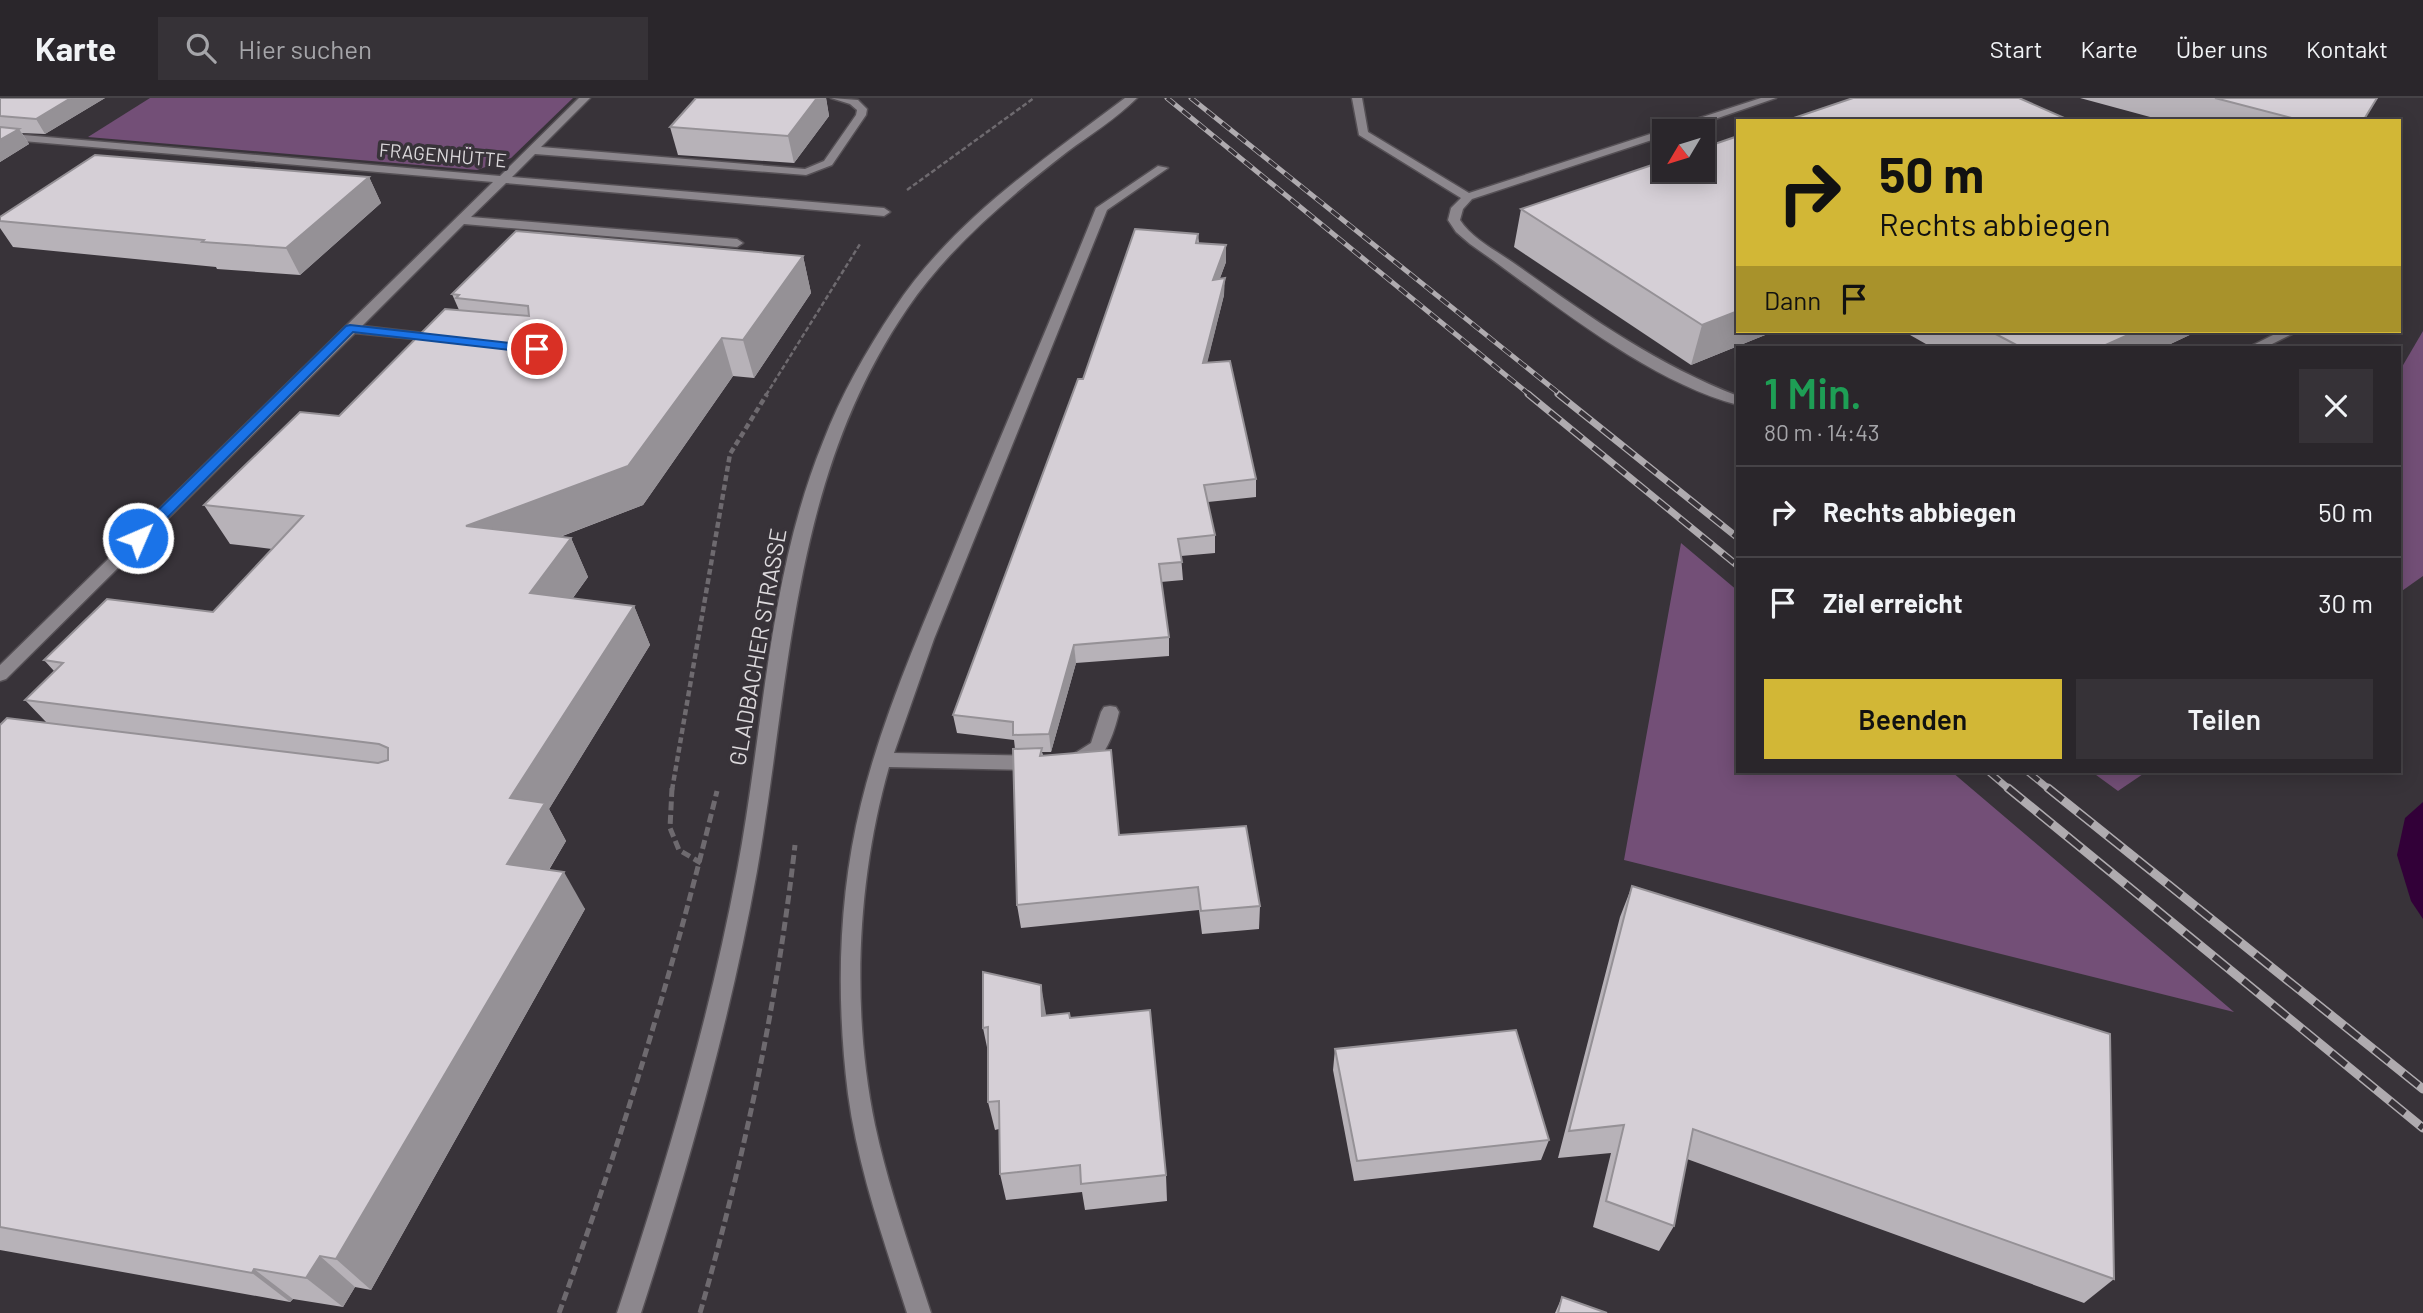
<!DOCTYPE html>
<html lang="de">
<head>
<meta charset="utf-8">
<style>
  :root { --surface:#2a262b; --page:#363237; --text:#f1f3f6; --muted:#a5a5a9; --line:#464347; --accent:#d2b736 }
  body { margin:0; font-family:Barlow,sans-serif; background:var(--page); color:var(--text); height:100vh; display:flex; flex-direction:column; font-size:26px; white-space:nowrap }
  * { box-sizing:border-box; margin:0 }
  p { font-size:23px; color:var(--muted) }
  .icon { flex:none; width:38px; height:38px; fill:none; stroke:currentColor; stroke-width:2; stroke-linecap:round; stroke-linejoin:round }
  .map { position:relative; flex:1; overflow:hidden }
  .details { position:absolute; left:1736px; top:248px; width:665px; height:427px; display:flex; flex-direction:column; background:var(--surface); border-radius:0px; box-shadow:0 4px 18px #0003,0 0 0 2px var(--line) }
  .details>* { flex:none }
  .hud { position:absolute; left:1736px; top:21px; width:665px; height:214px; border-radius:0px; box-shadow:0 4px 18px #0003,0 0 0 2px var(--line); background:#d2b736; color:#111; overflow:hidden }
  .needle { width:46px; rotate:232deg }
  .tools { position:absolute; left:1652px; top:21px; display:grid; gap:14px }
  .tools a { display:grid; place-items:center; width:63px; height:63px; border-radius:0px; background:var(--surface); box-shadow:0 4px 18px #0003,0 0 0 2px var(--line); font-size:35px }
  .pin { position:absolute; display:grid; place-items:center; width:60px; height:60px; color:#fff; margin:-30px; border:4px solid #fff; border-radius:50%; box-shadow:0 2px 7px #0007 }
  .me { position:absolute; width:77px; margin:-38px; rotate:45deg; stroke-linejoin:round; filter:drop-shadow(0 0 5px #0008) }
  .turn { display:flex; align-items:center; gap:24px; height:147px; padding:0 28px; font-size:32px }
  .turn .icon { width:91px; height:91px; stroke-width:2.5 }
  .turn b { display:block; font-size:49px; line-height:60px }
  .then { display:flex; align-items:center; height:66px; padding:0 28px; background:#0003; gap:14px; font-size:26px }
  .round { display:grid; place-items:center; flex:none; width:74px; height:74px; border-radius:0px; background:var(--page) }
  .overview { display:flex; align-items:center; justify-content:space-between; height:119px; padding:0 28px }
  h1 { font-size:42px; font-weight:600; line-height:52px; color:#1e9e55 }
  .button { display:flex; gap:14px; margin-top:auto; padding:14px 28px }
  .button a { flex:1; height:80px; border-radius:0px; background:var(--accent); color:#111; font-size:28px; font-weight:600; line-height:80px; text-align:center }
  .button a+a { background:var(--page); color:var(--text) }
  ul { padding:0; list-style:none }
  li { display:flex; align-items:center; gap:21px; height:91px; padding:0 28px; border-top:2px solid var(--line) }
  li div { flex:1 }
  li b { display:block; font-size:26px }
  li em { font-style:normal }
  header { display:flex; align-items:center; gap:42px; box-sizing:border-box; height:98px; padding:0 35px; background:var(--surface); border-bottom:2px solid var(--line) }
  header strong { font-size:33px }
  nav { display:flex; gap:38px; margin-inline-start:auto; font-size:24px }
  .search { width:490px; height:63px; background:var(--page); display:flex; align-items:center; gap:18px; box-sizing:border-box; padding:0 24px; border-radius:0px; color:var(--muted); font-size:26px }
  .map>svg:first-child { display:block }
  .green { fill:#734f77 }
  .water { fill:#320038 }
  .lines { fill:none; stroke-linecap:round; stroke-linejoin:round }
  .minor-casing { stroke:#555055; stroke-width:3 }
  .path-far2 { stroke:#6e6a6f; stroke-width:2.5; stroke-dasharray:5 2.5; stroke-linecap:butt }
  .path-far1 { stroke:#6e6a6f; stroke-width:4.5; stroke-dasharray:6 3.5; stroke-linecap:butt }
  .path { stroke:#6e6a6f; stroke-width:5; stroke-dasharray:9 4.5; stroke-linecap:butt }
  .minor { fill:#8c878d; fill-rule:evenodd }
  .rail-far2-casing { stroke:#afabaf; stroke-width:5 }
  .rail-far1-casing { stroke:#afabaf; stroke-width:7 }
  .rail-casing { stroke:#afabaf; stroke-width:9 }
  .rail-far2 { stroke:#383339; stroke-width:3.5; stroke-dasharray:10; stroke-linecap:butt }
  .rail-far1 { stroke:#383339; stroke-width:4.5; stroke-dasharray:14; stroke-linecap:butt }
  .rail { stroke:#383339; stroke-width:6; stroke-dasharray:19; stroke-linecap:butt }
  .wall { fill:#b7b2b8 }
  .shaded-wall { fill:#959196 }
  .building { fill:#d5cfd6; stroke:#959196; stroke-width:2 }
  .route { fill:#1a73e8; stroke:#114b97; stroke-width:2 }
  .labels { text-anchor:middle; stroke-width:7; stroke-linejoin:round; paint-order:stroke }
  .far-street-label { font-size:19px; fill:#dcd9dc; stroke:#383339 }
  .street-label { font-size:23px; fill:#dcd9dc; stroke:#383339 }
</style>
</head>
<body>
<header>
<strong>Karte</strong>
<div class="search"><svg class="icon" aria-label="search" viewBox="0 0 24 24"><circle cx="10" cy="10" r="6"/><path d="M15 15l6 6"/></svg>Hier suchen</div>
<nav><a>Start</a><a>Karte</a><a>Über uns</a><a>Kontakt</a></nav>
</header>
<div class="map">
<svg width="2423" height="1215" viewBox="0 0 2423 1215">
  <rect width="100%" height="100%" fill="#383339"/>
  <!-- green -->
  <g class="green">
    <polygon points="150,0 573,0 511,60 477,72 88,39"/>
    <polygon points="2423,233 2423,478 2399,495 2399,274"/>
    <polygon points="1681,445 1738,493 1738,674 1952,674 2234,914 1624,762"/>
    <polygon points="2092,674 2146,674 2118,693"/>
  </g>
  <!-- water -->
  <polygon class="water" points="2423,704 2423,821 2411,803 2397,757 2405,720"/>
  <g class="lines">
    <!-- minor casing -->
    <g class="minor-casing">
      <g id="minor">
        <polygon points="579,0 590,0 541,49 805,71 824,63 856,17 857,12 850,6 831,0 858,2 867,11 866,17 832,67 806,77 535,56 512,79 884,110 890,114 884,118 506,85 471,119 737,141 743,145 737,149 464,126 362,228 440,237 445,238 445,244 355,235 6,581 0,583 0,567 493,84 0,41 0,35 500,78"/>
        <path d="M1125 0H1137C1117 20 1090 37 1067 54 1008 100 949 149 907 211 791 381 791 578 757 773 730 923 688 1070 641 1215H617C665 1070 709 923 737 773 764 630 768 479 823 344 841 297 866 253 894 211 952 123 1043 62 1125 0Z"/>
        <path d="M1352 0H1362L1368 34 1469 95 1761 0H1776L1680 33H1664V38L1472 101 1463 111 1460 122C1473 142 1499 154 1518 168 1588 218 1657 267 1738 298V307C1644 282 1549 201 1470 146L1456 134 1448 122 1451 110 1461 100 1359 37Z"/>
        <path d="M1158 68 1168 70 1107 112 934 541 894 655 1036 658 1042 660 1045 665 1042 670 1036 672 889 669C857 782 851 911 875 1027 889 1091 911 1153 931 1215H907C884 1143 858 1071 848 996 836 900 838 800 861 706 883 616 922 530 957 444 1003 332 1051 222 1096 110Z"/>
        <polygon points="2281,233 2298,233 2264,250 2247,250"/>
        <path d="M1110 608 1116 609 1119 614C1114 636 1102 676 1072 667L1069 662 1072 657 1091 645 1101 614 1104 609Z"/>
      </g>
    </g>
    <!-- path-far2 -->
    <g class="path-far2">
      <polyline points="907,92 1034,0"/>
      <polyline points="766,297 860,146"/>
    </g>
    <!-- path-far1 -->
    <polyline class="path-far1" points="672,692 730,356 767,296"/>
    <!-- path -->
    <g class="path">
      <polyline points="672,690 670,730 679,752 701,765"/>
      <path d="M559 1215C621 1044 674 870 717 693"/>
      <path d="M700 1215C744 1061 777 906 795 747"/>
    </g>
    <!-- minor -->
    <use href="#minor" class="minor"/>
    <!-- rail-far2 casing -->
    <g class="rail-far2-casing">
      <g id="rail-far2">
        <polyline points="1167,0 1530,297"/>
        <polyline points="1191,0 1561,297"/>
      </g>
    </g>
    <!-- rail-far1 casing -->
    <g class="rail-far1-casing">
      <g id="rail-far1">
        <polyline points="1528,296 1738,468"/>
        <polyline points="1558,296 1738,440"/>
        <polyline points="1989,674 2010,692"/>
        <polyline points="2028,674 2050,692"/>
      </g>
    </g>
    <!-- rail casing -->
    <g class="rail-casing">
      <g id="rail">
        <polyline points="2008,690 2423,1030"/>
        <polyline points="2048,690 2423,991"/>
      </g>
    </g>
    <!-- rail-far2 -->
    <use href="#rail-far2" class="rail-far2"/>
    <!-- rail-far1 -->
    <use href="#rail-far1" class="rail-far1"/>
    <!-- rail -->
    <use href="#rail" class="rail"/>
  </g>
  <!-- wall -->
  <g class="wall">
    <polygon points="0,0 105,0 45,36 22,35 29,46 0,64"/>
    <polygon points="696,0 826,0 829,18 794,65 678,57 670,29"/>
    <polygon points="2080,0 2377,0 2363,23 2165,23"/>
    <polygon points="369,79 381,105 300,177 217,171 216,169 13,149 0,130 0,119"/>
    <polygon points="1521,111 1738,233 1775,233 1691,267 1514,149"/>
    <polygon points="1198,136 1199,145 1226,147 1226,164 1220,180 1224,197 1207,264 1256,381 1256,399 1208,404 1215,437 1215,455 1181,458 1183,482 1161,484 1169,539 1169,558 1076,565 1051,654 1042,654 1043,657 1119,737 1260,808 1259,831 1202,836 1199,812 1021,830 1017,807 1015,651 1014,642 957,635 953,617 1083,281"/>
    <polygon points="803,158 811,195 754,280 733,278 643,407 560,439 571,440 588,479 573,500 634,508 650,547 549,711 566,743 549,772 585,811 371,1192 355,1189 343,1209 293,1201 290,1204 0,1152 0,627 46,624 25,602 54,573 44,562 213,514 272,451 230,446 204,407 339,318 459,212 452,196"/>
    <polygon points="1903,233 2198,233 2162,250 1933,250"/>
    <polygon points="1632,788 2114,1181 2084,1205 1687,1061 1674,1128 1659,1153 1593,1129 1611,1055 1558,1060 1620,819"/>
    <polygon points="1070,920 1166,1077 1167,1103 1085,1112 1082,1094 1006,1102 1000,1076 999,1031 995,1032 988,1004 988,954 983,930"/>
    <polygon points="1335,951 1549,1042 1541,1062 1354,1083 1333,972"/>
    <polygon points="1562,1199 1607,1215 1555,1215"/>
  </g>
  <!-- shaded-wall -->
  <g class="shaded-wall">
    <polygon points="71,0 105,0 45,36 36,21"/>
    <polygon points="817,0 826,0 829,18 794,65 788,38"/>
    <polygon points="19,31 29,46 0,64 0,42"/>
    <polygon points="369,79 381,105 300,177 286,150"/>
    <polygon points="1226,147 1226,164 1213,199 1213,182"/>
    <polygon points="803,158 811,195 754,280 743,242"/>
    <polygon points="1225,180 1224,197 1203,282 1203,265"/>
    <polygon points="1738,213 1738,233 1775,233 1691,267 1702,227"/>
    <polygon points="2137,233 2198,233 2162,250 2099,250"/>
    <polygon points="722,240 733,278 643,407 486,467 466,428"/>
    <polygon points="571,440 588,479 548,534 530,495"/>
    <polygon points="634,508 650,547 549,711 566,743 530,803 507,766 510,700"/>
    <polygon points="1074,547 1076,565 1051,654 1049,636"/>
    <polygon points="564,774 585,811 371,1192 336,1161"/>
    <polygon points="1041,887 1046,916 1047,947 1042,918"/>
    <polygon points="320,1158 355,1189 343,1209 306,1180"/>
    <polygon points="254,1171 293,1201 290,1204 252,1175"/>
  </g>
  <!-- building -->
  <g class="building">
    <polygon points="0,0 71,0 36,21 0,18"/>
    <polygon points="696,0 817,0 788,38 670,29"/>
    <polygon points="1853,0 2019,0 2071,23 1785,23"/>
    <polygon points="2215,0 2377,0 2363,23 2303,23"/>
    <polygon points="0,29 19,31 0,42"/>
    <polygon points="1738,38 1738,213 1702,227 1521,111 1664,63 1664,72 1703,72 1703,50"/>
    <polygon points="95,57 369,79 286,150 202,144 204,142 0,123 0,119"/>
    <polygon points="1135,131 1198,136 1196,145 1226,147 1213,182 1225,180 1203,265 1230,263 1256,381 1204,387 1215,437 1178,441 1182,464 1159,466 1169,539 1074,547 1049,636 1013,637 1013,624 953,617 1078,281 1083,281"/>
    <polygon points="516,133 803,158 743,242 722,240 628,368 466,428 571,440 530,495 634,508 510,700 545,705 507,766 564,774 336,1161 320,1158 306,1180 254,1171 252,1175 0,1129 0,627 7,620 378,665 388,662 388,650 379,646 25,602 63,565 44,562 107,501 213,514 303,418 204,407 300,314 339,318 445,211 529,218 528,208 456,200 459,197 452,196"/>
    <polygon points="1990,233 2137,233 2099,250 2022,250"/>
    <polygon points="1042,650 1040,658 1111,652 1119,737 1246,728 1260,808 1201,813 1198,789 1017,807 1013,651"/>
    <polygon points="1632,788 2110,936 2114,1181 1693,1031 1674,1128 1606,1103 1624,1027 1569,1033"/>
    <polygon points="983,874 1041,887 1042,918 1069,915 1070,920 1150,912 1166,1077 1081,1086 1080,1067 1000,1076 999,1003 988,1004 988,929 983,930"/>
    <polygon points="1516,932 1549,1042 1357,1063 1335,951"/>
    <polygon points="1562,1199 1607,1215 1558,1215"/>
  </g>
  <!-- route -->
  <polygon class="route" points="350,227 537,248 543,251 537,255 353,234 143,444 133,444 133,437 346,228"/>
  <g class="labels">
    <!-- far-street labels -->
    <g class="far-street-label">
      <text transform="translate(443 57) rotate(5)" y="7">FRAGENHÜTTE</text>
    </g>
    <!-- street labels -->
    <g class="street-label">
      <text transform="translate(758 549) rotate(-80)" y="8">GLADBACHER STRASSE</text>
    </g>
  </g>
</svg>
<div class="tools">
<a><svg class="needle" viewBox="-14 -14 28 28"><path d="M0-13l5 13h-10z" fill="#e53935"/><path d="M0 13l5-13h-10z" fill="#a5a5a9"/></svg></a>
</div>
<div class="pin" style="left:537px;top:251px;background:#d93025"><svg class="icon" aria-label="arrive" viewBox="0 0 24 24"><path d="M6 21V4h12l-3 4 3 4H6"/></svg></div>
<svg class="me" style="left:138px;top:440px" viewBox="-20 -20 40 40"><circle r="17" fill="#1a73e8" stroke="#fff" stroke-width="3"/><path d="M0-11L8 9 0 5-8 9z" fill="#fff"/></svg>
<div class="hud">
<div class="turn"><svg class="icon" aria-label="right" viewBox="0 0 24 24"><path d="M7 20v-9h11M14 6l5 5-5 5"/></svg><div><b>50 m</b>Rechts abbiegen</div></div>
<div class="then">Dann<svg class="icon" aria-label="arrive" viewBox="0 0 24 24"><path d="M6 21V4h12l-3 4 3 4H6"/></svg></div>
</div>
<section class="details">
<div class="overview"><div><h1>1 Min.</h1><p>80 m · 14:43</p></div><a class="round"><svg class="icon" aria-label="close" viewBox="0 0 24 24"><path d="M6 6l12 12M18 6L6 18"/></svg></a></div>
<ul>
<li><svg class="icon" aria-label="right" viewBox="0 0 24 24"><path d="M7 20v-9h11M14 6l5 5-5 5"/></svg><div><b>Rechts abbiegen</b></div><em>50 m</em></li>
<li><svg class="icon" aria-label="arrive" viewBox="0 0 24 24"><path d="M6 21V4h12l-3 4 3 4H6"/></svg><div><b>Ziel erreicht</b></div><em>30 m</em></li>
</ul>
<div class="button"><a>Beenden</a><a>Teilen</a></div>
</section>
</div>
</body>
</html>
